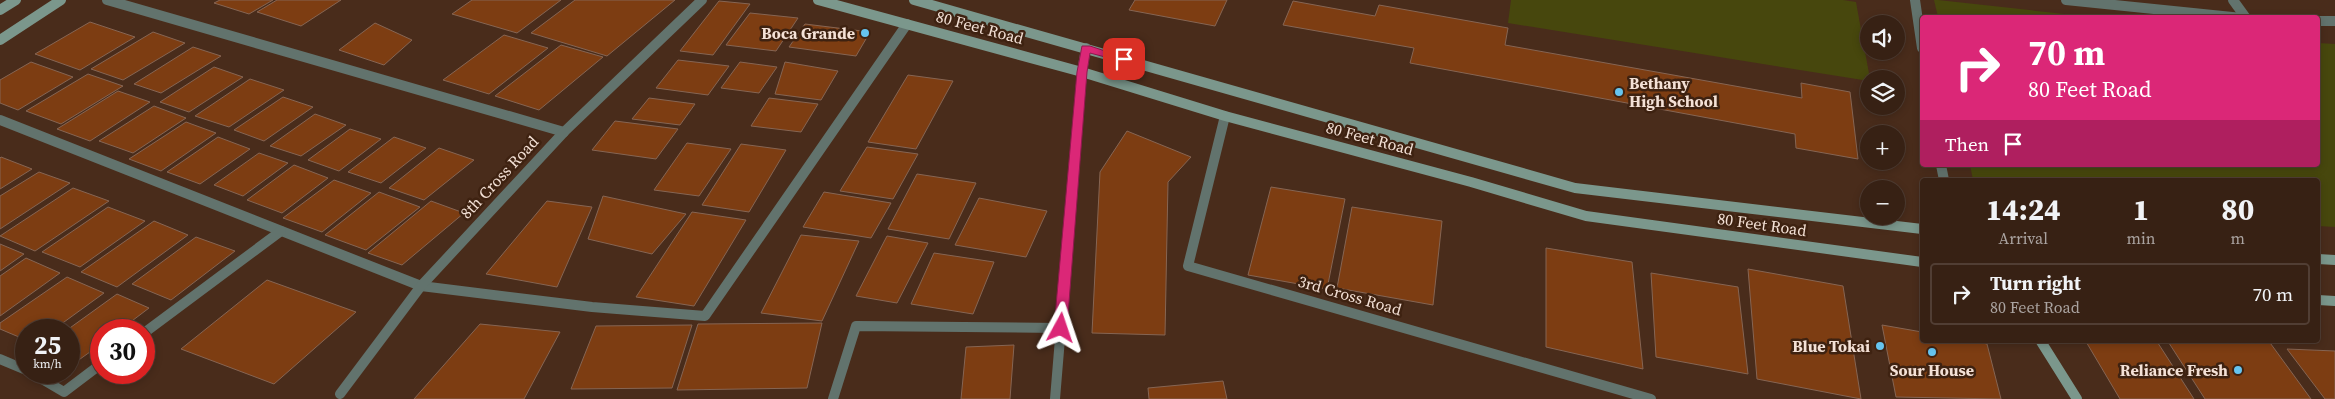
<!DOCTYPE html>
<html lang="en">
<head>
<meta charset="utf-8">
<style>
  :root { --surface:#372114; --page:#422e22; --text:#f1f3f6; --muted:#aaa3a0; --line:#513e34 }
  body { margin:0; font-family:"Source Serif 4",serif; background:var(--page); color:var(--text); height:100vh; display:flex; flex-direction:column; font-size:19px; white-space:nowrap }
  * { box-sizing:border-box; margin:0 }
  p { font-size:16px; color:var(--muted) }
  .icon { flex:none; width:28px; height:28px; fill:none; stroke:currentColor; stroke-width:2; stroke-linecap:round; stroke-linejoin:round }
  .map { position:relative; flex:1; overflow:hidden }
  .side { position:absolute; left:1920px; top:178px; width:400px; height:165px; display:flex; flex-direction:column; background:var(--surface); border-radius:5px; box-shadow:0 2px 8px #0003,0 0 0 1px var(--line) }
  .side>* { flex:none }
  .guide { position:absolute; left:1920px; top:15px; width:400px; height:152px; border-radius:5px; box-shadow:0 2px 8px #0003,0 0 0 1px var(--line); background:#db2777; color:#fff; overflow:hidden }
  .buttons { position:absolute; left:1860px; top:15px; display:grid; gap:10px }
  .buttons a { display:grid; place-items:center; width:45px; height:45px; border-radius:50%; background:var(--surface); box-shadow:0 2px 8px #0003,0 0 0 1px var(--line); font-size:25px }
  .speed { position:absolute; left:15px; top:319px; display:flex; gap:10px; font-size:25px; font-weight:700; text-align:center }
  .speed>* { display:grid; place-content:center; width:65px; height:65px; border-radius:50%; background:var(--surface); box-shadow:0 2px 8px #0003,0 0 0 1px var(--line); line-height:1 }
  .speed small { font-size:12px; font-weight:400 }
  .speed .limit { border:8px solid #d22; background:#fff; color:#111 }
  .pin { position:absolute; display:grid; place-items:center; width:42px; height:42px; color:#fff; margin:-21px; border-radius:10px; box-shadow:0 2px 8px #0006 }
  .me { position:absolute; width:55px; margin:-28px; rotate:5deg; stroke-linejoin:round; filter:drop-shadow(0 0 4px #0008) }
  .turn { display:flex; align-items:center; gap:18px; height:105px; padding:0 25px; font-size:22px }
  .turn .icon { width:65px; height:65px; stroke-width:2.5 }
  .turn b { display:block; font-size:35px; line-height:42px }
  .then { display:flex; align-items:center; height:48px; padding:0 25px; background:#0003; gap:10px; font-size:19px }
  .eta { display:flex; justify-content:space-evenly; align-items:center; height:85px; text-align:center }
  .eta b { font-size:30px; font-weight:800; line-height:35px }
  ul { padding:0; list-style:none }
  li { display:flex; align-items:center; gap:15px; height:62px; margin:0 10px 8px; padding:0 15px; border:2px solid var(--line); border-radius:5px }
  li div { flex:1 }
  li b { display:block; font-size:19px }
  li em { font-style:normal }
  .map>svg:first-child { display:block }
  .green { fill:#47470d }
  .building { fill:#7d3d12; stroke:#866553 }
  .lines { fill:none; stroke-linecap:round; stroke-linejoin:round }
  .street { stroke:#62736d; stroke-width:10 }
  .secondary { stroke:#7b978c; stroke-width:10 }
  .route { fill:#db2777; stroke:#8e194d }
  .poi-dot { fill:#66c4ef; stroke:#3e2211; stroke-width:2 }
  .labels { text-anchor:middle; stroke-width:5; stroke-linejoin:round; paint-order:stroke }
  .street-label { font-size:16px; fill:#f4e1d6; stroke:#3e2211 }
  .poi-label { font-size:16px; font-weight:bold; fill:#f4e1d6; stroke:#3e2211; text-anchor:end }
</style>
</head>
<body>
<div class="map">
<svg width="2335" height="399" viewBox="0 0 2335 399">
  <rect width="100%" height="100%" fill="#492c1b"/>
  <!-- green -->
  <g class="green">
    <polygon points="1511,0 1843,0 1856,2 1870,79 1869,81 1508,23"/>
    <polygon points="1934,0 1938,0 2092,17 1938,17"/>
    <polygon points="2318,43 2335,44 2335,227 2318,226 2318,180 1973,180 1970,165 2318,165"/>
  </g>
  <!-- building -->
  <g class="building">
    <polygon points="220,0 273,0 249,14 214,3"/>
    <polygon points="277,0 341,0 301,26 257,12"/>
    <polygon points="472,0 561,0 517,33 452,14"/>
    <polygon points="575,0 675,0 607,56 531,33"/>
    <polygon points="1135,0 1227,0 1215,26 1129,10"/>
    <polygon points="719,1 750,4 713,55 680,51"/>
    <polygon points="1293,1 1375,16 1379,5 1508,28 1505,45 1802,98 1801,83 1850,92 1858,159 1796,148 1795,134 1410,63 1414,48 1283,25"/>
    <polygon points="750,13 798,18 776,51 726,45"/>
    <polygon points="90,22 135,37 80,70 35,54"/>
    <polygon points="375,23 412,40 384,65 339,50"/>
    <polygon points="805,24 870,32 856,56 789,47"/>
    <polygon points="153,32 185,43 123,80 91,69"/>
    <polygon points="504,35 548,48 489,94 443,80"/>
    <polygon points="561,45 603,57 539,110 495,96"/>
    <polygon points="193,47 221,56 161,93 134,84"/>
    <polygon points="678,60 729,66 708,95 656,88"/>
    <polygon points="31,62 73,77 18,110 0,103 0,80"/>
    <polygon points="740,62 777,67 759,93 721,88"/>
    <polygon points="785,62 838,71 821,100 775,94"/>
    <polygon points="214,67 243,77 189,112 160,102"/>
    <polygon points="88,74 123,86 61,124 26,111"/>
    <polygon points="908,75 953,81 916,149 868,142"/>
    <polygon points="250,79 284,90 229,127 195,116"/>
    <polygon points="118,91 150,102 90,141 57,129"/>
    <polygon points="283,97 313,107 264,141 234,130"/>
    <polygon points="649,98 695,104 680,125 632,119"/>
    <polygon points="769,98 818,104 801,132 751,126"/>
    <polygon points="154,106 186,118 133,153 99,141"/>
    <polygon points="315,114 346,125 301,156 270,146"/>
    <polygon points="615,121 678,129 656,159 592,150"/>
    <polygon points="186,122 216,133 161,171 129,159"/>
    <polygon points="350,129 381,139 339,171 308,160"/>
    <polygon points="1127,131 1191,157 1168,182 1165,335 1092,333 1100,172"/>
    <polygon points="218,137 250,149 200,184 167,172"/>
    <polygon points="394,137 426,148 381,183 348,172"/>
    <polygon points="687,143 731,149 699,196 654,190"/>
    <polygon points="741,144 786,150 749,212 702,205"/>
    <polygon points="867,147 918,154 893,199 840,191"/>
    <polygon points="439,148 474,160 424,200 389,188"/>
    <polygon points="259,153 288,163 243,196 214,185"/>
    <polygon points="0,158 1,157 32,169 0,189"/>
    <polygon points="294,165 328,178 282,213 247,200"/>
    <polygon points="39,172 70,183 0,229 0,196"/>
    <polygon points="917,174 976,183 949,239 888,229"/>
    <polygon points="334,180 371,193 322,232 283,218"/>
    <polygon points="1271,187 1345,199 1327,289 1248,275"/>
    <polygon points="73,188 109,201 35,251 0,236"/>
    <polygon points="379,192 420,207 366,250 325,235"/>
    <polygon points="824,192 891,203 871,238 803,227"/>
    <polygon points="603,196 686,214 652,254 588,239"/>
    <polygon points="979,198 1047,211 1026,257 955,245"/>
    <polygon points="431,201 464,213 402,265 368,253"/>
    <polygon points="547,201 592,207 557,287 486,274"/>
    <polygon points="108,207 145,221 80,267 42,252"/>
    <polygon points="1352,207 1442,221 1433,305 1337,288"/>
    <polygon points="692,212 746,220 694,306 636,297"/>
    <polygon points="154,221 188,235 117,287 81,272"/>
    <polygon points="801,235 859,241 822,321 761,313"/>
    <polygon points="887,236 928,243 897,303 856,296"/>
    <polygon points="196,237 235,251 171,300 132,284"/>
    <polygon points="0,244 24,254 0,271"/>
    <polygon points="1546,248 1632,262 1643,369 1546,347"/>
    <polygon points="934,253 994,262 973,314 911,304"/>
    <polygon points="26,258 60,273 0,316 0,276"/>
    <polygon points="1748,269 1843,286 1861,399 1757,379"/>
    <polygon points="1651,273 1738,287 1748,374 1656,357"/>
    <polygon points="67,277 104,293 53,330 26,330 26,340 0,329 0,323"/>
    <polygon points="267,280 356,312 274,384 181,349"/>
    <polygon points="117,294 149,308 120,330 101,330 101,344 69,367 67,330"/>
    <polygon points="822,323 807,388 677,390 698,324"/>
    <polygon points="480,324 560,332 524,399 414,399"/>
    <polygon points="692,325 672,388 571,389 596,326"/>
    <polygon points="1882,325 1922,332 1922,340 1966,340 1987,344 2001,399 1896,397"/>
    <polygon points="2085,340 2156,340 2194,399 2120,399"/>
    <polygon points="2167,340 2268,340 2311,399 2205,399"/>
    <polygon points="1014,345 1010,399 961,399 966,347"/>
    <polygon points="2287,349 2335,351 2335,399 2325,399"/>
    <polygon points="1223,381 1227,399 1149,399 1148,388"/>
  </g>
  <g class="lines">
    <!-- street -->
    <g class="street">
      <polyline points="107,0 564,132"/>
      <polyline points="1915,0 1922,48"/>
      <polyline points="2066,0 2242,18"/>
      <polyline points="2233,0 2246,18"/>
      <polyline points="2318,21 2335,21"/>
      <polyline points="1225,116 1188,266 1651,399"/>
      <polyline points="0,120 421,286 592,307 705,316 907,24"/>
      <polyline points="1941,165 1944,180"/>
      <polyline points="144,333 281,231"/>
      <polyline points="0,359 26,370"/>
      <polyline points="30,372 64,392 101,364"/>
      <polyline points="340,394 421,286 564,132 702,0"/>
      <polyline points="833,399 856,326 1061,328"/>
      <polyline points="1055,399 1082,72 1086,48"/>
    </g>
    <!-- secondary -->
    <g class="secondary">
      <polyline points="818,0 1082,72 1225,116 1471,182 1586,216 1922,262"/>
      <polyline points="914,0 1575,188 1922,229"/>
      <polyline points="0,10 16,0"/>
      <polyline points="0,40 61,0"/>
      <polyline points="2318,259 2335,260"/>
      <polyline points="2318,300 2335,301"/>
      <polyline points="2040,340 2077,399"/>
    </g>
  </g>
  <!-- route -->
  <polygon class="route" points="1082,46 1090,46 1129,59 1124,62 1090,53 1087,72 1067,328 1061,332 1054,328 1077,72"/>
  <!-- markers -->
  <g class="poi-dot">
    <circle cx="865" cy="33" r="5"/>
    <circle cx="1619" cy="92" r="5"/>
    <circle cx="1880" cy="346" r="5"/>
    <circle cx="1932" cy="352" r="5"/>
    <circle cx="2238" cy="370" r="5"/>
  </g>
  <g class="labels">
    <!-- street labels -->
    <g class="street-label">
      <text transform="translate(980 27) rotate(15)" y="6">80 Feet Road</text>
      <text transform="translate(1370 138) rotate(15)" y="6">80 Feet Road</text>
      <text transform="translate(499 177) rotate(-47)" y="6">8th Cross Road</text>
      <text transform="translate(1762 224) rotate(8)" y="6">80 Feet Road</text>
      <text transform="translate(1350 295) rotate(16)" y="6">3rd Cross Road</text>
    </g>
    <!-- poi labels -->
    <g class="poi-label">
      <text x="855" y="39">Boca Grande</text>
      <text x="1629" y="89" text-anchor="start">Bethany<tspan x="1629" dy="18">High School</tspan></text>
      <text x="1870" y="352">Blue Tokai</text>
      <text x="1932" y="376" text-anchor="middle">Sour House</text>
      <text x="2228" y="376">Reliance Fresh</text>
    </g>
  </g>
</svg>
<div class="buttons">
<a><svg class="icon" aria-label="sound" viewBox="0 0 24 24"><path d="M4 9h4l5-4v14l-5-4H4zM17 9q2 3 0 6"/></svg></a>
<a><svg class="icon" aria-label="layers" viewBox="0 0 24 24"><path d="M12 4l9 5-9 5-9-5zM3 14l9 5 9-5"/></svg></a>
<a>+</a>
<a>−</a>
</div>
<div class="speed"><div>25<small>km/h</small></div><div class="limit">30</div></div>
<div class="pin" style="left:1124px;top:59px;background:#d93025"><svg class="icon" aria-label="arrive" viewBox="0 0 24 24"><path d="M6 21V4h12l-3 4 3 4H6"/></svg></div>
<svg class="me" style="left:1061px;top:328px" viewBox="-20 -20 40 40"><path d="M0-17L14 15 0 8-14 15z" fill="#db2777" stroke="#fff" stroke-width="4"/></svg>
<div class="guide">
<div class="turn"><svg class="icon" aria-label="right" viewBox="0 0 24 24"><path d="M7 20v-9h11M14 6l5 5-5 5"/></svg><div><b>70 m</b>80 Feet Road</div></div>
<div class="then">Then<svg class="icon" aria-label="arrive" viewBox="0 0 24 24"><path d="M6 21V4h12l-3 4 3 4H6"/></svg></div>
</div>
<section class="side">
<div class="eta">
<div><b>14:24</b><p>Arrival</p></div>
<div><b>1</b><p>min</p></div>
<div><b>80</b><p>m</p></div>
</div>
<ul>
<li><svg class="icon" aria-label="right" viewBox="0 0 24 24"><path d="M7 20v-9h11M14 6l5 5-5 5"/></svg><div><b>Turn right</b><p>80 Feet Road</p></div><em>70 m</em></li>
</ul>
</section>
</div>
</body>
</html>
